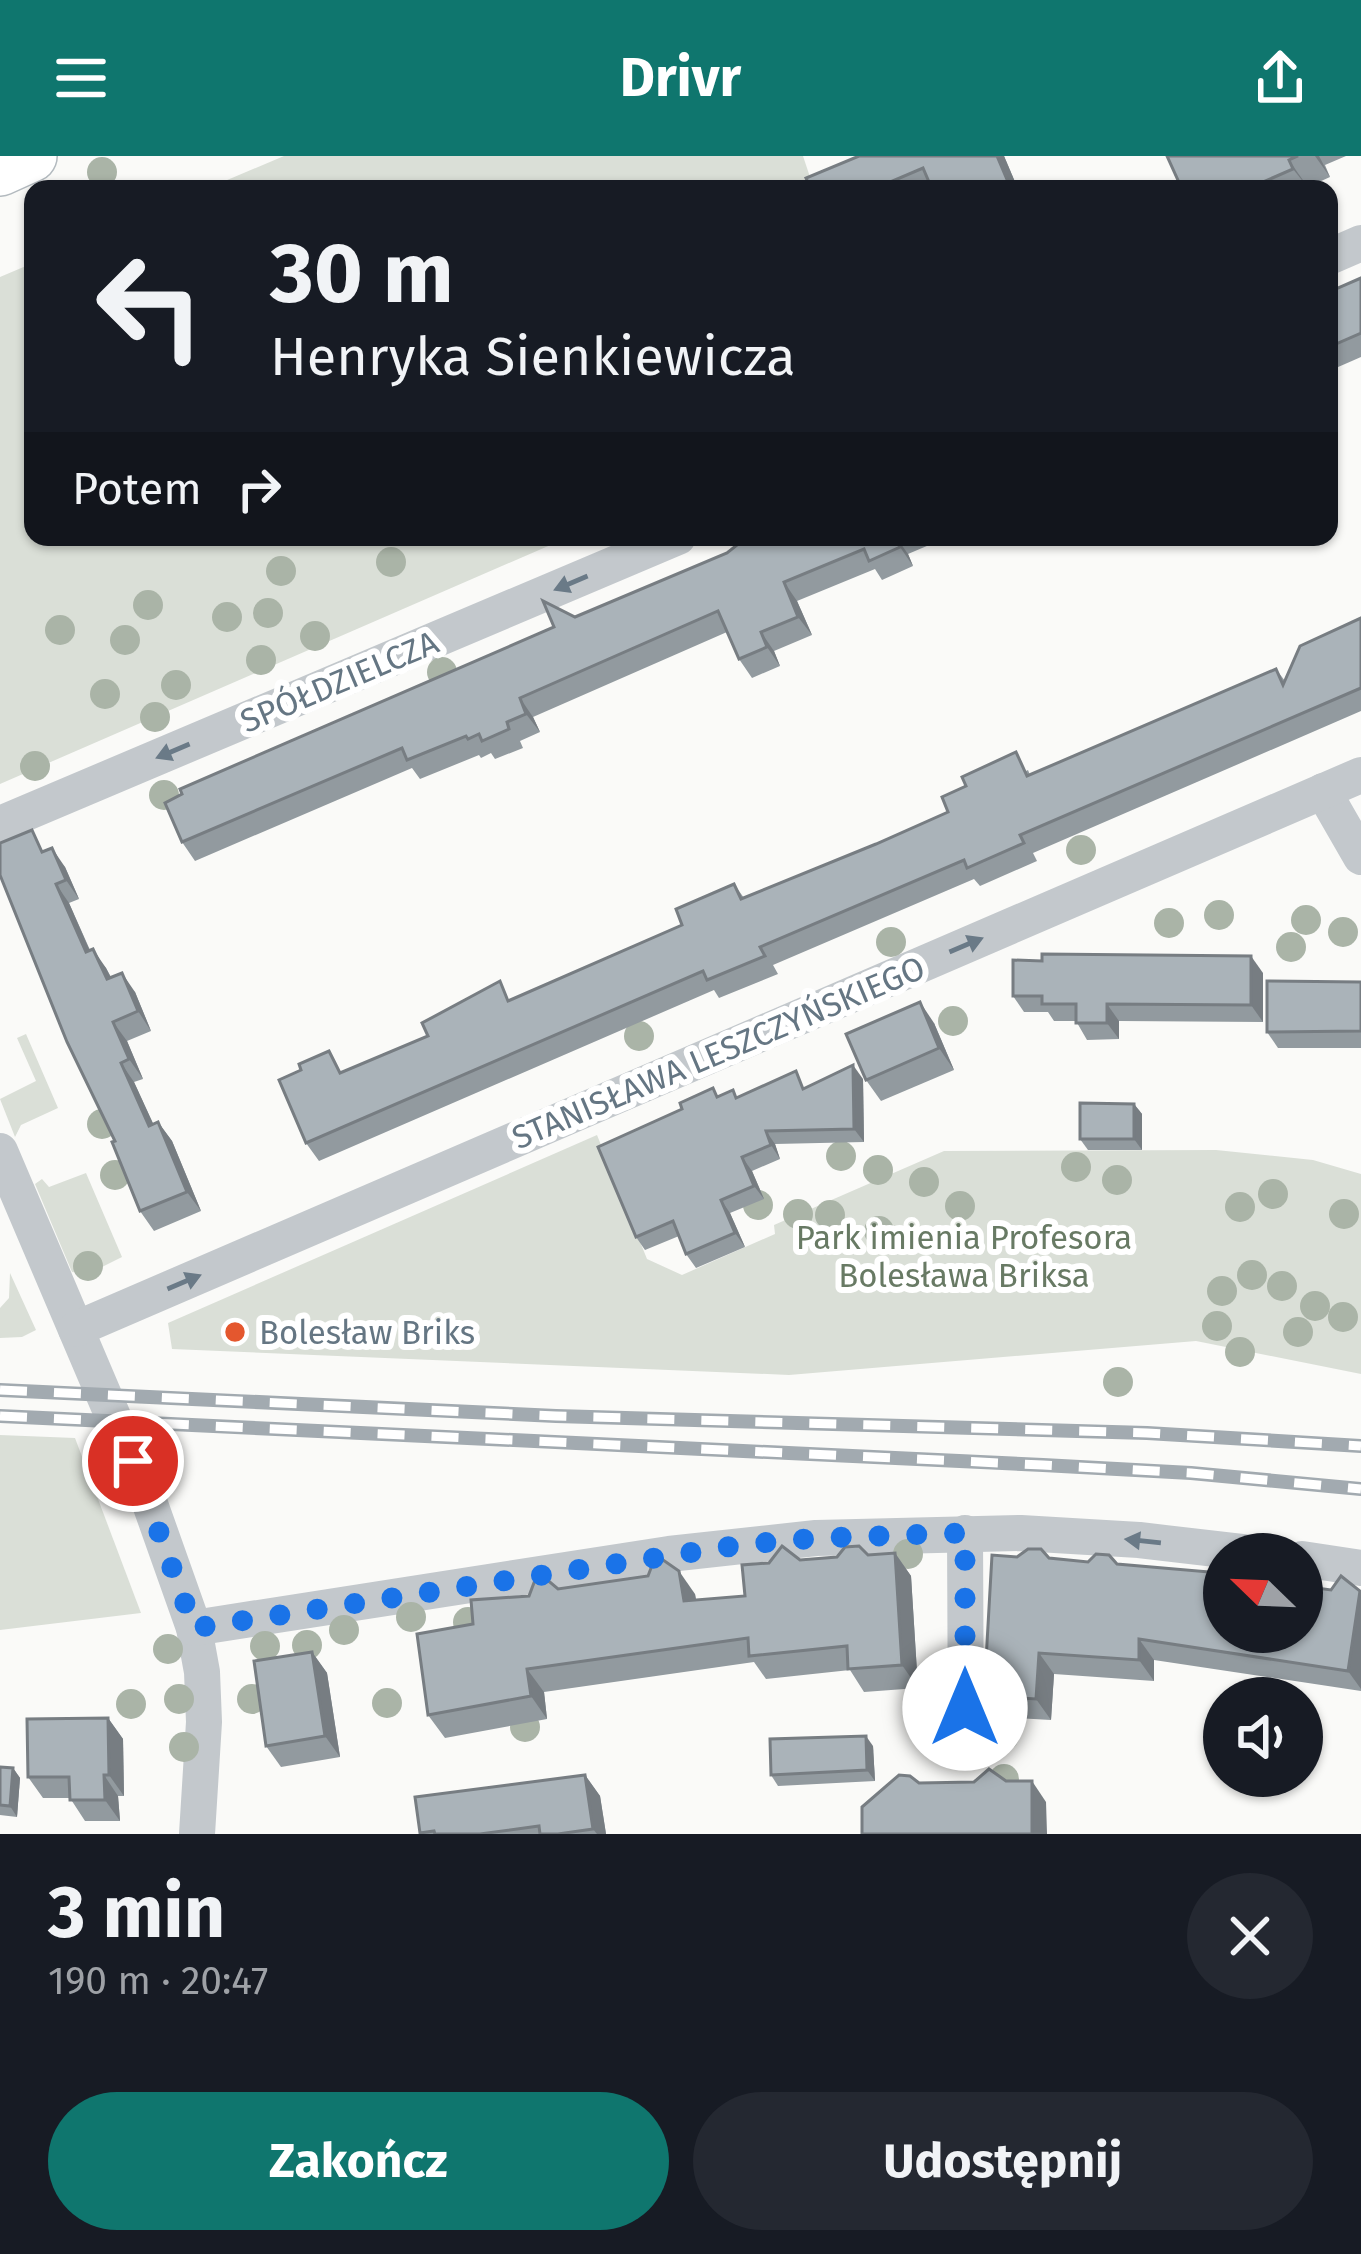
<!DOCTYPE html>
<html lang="pl">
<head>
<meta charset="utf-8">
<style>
  :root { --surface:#171b24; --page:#242831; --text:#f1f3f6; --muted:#9ea1a6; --accent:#0f766e }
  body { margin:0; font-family:"Fira Sans",sans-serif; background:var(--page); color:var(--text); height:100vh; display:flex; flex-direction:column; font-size:45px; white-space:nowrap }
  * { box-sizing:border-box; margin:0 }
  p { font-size:39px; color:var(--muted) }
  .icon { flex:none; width:66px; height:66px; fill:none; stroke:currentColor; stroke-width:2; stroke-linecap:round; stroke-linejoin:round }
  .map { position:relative; height:1678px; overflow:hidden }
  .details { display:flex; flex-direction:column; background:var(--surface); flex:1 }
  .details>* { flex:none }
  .top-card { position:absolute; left:24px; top:24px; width:1314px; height:366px; border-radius:24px; box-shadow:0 3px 9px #0004; background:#171b24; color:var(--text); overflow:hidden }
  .needle { width:78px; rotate:293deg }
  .controls { position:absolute; left:1203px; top:1377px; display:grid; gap:24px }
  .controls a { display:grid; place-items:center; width:120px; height:120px; border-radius:50%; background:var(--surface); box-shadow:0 3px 9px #0004; font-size:60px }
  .pin { position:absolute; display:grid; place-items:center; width:102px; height:102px; color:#fff; margin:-51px; border:6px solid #fff; border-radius:50%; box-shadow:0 3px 12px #0007 }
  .me { position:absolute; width:132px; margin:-66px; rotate:0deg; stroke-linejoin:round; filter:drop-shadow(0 0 9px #0008) }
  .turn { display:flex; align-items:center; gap:42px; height:252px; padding:0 48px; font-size:54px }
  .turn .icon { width:156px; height:156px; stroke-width:2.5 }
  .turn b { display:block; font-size:84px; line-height:102px }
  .then { display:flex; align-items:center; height:114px; padding:0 48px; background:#0003; gap:24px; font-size:45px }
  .round { display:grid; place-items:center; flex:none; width:126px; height:126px; border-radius:63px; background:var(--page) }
  .overview { display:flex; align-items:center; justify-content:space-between; height:204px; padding:0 48px }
  h1 { font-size:72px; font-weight:700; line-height:90px }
  .button { display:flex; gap:24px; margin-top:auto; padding:24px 48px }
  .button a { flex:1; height:138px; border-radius:72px; background:var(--accent); color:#fff; font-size:48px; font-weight:700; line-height:138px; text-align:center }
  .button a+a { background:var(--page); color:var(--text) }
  header { display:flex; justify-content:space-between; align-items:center; height:156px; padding:0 48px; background:var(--accent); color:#fff; font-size:54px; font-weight:700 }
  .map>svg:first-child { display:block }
  .green { fill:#dadfd7 }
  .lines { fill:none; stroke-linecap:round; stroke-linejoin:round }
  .secondary-casing { stroke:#b3babf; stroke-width:54 }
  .street { stroke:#c3c8cc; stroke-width:36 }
  .secondary { stroke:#fff; stroke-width:51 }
  .rail-casing { stroke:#a2aab0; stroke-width:14 }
  .rail { stroke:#fff; stroke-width:9; stroke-dasharray:27; stroke-linecap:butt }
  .tree { fill:#aab4a7 }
  .wall { fill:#929a9f }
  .shaded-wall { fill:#777d82 }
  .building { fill:#aab3b9; stroke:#777d82; stroke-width:3 }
  .oneway { fill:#6a7a87 }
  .route { stroke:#1a73e8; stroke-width:21; stroke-dasharray:0 37.8 }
  .poi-dot { fill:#e4572e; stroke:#fff; stroke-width:4.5 }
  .labels { text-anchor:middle; stroke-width:12; stroke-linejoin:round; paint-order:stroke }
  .street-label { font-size:33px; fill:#657683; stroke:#fff }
  .park-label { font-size:33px; fill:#687a64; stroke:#fff }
  .poi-label { font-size:33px; fill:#657683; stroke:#fff; text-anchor:start }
</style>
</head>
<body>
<header><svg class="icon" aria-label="menu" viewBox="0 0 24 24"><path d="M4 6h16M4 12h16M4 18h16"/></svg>Drivr<svg class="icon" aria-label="share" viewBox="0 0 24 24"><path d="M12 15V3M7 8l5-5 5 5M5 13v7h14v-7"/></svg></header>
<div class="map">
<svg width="1361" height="1678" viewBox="0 0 1361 1678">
  <rect width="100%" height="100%" fill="#fafaf8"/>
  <!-- green -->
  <g class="green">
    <polygon points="284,0 803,0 814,33 206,33"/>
    <polygon points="33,107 33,381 569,381 0,628 0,121"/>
    <polygon points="26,878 58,952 21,969 15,981 0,943 36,925 17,882"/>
    <polygon points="597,979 647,1103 682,1119 775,1078 774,1069 944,995 1216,994 1313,1004 1361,1018 1361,1218 1196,1185 789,1219 172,1193 168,1167"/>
    <polygon points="86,1017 122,1101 88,1118 72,1116 35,1028 42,1023 49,1031"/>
    <polygon points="10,1117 36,1174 22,1181 0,1182 0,1152 9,1142"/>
    <polygon points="0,1279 75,1282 141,1457 0,1474"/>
  </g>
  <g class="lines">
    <!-- secondary casing -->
    <g class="secondary-casing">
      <polyline id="secondary" points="0,14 31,0"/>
    </g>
    <!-- street -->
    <g class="street">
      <polyline points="1329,101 1361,87"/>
      <polyline points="1323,635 1361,701"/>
      <polyline points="0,668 678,381"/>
      <polyline points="0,995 149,1345 194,1472 202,1516 204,1566 197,1678"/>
      <polyline points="76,1173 1361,619"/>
      <polyline points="965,1377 966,1595"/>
      <polyline points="1302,1403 1361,1412"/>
      <polyline points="194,1472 669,1398 816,1382 1021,1377 1139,1384 1259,1398"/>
    </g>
    <!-- secondary -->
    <use href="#secondary" class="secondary"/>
    <!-- rail casing -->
    <g class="rail-casing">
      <g id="rail">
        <polyline points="0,1234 556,1260 1147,1277 1361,1290"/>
        <polyline points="0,1260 1043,1309 1191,1317 1361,1333"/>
      </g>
    </g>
    <!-- rail -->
    <use href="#rail" class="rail"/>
  </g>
  <!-- trees -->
  <g class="tree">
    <circle cx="102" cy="16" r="15"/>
    <circle cx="391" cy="406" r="15"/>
    <circle cx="281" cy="415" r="15"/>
    <circle cx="148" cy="449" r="15"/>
    <circle cx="268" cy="457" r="15"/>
    <circle cx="227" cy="461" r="15"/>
    <circle cx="60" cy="474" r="15"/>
    <circle cx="315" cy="480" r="15"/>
    <circle cx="125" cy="484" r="15"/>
    <circle cx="261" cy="504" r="15"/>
    <circle cx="442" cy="516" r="15"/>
    <circle cx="176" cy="529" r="15"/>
    <circle cx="105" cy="538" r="15"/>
    <circle cx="155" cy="561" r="15"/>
    <circle cx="35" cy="610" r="15"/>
    <circle cx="164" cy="639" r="15"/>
    <circle cx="1081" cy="694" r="15"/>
    <circle cx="1219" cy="759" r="15"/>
    <circle cx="1306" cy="764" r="15"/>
    <circle cx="1169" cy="767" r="15"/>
    <circle cx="1343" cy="776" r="15"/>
    <circle cx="891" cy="786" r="15"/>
    <circle cx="1291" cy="791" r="15"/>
    <circle cx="953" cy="865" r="15"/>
    <circle cx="639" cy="880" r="15"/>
    <circle cx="102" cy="968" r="15"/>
    <circle cx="841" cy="1000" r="15"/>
    <circle cx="1076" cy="1011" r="15"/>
    <circle cx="878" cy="1014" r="15"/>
    <circle cx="115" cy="1019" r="15"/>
    <circle cx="1117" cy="1024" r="15"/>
    <circle cx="924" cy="1026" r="15"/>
    <circle cx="1273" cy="1038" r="15"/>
    <circle cx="758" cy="1049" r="15"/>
    <circle cx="960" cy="1050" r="15"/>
    <circle cx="1240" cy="1051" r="15"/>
    <circle cx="798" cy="1058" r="15"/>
    <circle cx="1344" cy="1058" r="15"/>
    <circle cx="830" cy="1059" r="15"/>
    <circle cx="879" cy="1075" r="15"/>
    <circle cx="88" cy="1110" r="15"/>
    <circle cx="1252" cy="1119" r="15"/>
    <circle cx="1282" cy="1130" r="15"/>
    <circle cx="1222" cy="1135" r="15"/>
    <circle cx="1315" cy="1150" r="15"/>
    <circle cx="1343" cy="1161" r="15"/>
    <circle cx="1217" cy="1170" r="15"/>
    <circle cx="1298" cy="1176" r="15"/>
    <circle cx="1240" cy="1196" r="15"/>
    <circle cx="1118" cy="1226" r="15"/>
    <circle cx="908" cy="1398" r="15"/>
    <circle cx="411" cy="1461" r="15"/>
    <circle cx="468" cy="1466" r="15"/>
    <circle cx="344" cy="1474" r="15"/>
    <circle cx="307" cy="1489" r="15"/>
    <circle cx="265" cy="1490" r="15"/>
    <circle cx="168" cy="1493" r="15"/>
    <circle cx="179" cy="1543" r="15"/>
    <circle cx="252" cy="1543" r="15"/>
    <circle cx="387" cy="1547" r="15"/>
    <circle cx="131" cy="1548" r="15"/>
    <circle cx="525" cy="1571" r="15"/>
    <circle cx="1004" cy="1580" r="15"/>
    <circle cx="184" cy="1591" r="15"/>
    <circle cx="1004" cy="1623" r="15"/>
  </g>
  <!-- wall -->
  <g class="wall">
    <polygon points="859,0 1004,0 1018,33 811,33"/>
    <polygon points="1167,0 1346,0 1325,9 1330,21 1308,31 1309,33 1182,33"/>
    <polygon points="1361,122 1361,201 1329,215 1329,136"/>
    <polygon points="747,381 948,381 908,398 913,410 882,424 875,413 797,445 812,479 774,495 780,510 752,522 739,503 727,476 533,561 540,576 520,585 523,592 495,603 491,597 481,602 479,599 420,623 412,612 195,705 182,686 575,461 727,397"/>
    <polygon points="1361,462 1361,555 1033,697 1037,705 980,730 974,723 773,809 778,818 719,842 714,834 319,1005 306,987 343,916 682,769 734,728 744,742 876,688 948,656 1028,614 1030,619 1276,513 1285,525"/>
    <polygon points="46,694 65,711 79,743 69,747 90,794 106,812 111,821 135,836 151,875 127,885 143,923 134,926 153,968 158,966 172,985 201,1055 154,1075 140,1055 115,985"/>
    <polygon points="1263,817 1263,866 1119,865 1119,883 1087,884 1076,865 1054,865 1048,856 1024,856 1013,840"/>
    <polygon points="1361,826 1361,892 1278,892 1267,876"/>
    <polygon points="934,867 954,914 881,945 866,924"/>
    <polygon points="863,923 864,986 775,988 780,1003 752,1015 764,1043 730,1057 745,1091 696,1112 686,1098 679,1080 645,1094 636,1081 719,940 738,941"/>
    <polygon points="1134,948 1142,958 1142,994 1088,994 1080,983"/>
    <polygon points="895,1397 911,1420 918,1532 864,1536 850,1514 766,1523 754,1506 544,1536 547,1563 445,1582 428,1559 529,1440 558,1433 695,1438 696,1444 745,1440 800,1404"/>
    <polygon points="1049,1402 1117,1408 1224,1476 1331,1434 1341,1420 1361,1437 1361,1535 1154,1504 1154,1525 1054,1518 1051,1564 999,1561 984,1540"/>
    <polygon points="312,1496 327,1517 340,1601 281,1611 266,1590"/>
    <polygon points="108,1562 123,1583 124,1640 118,1640 120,1665 85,1665 70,1642 43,1642 28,1621"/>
    <polygon points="873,1590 875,1625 778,1630 771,1619"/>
    <polygon points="0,1611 13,1612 20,1622 17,1661 0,1659"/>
    <polygon points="585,1619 600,1640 606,1678 421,1678 415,1641"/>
  </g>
  <!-- shaded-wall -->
  <g class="shaded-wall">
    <polygon points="997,0 1004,0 1018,33 1011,33"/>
    <polygon points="1315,0 1319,0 1330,21"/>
    <polygon points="1289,4 1309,33 1293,13"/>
    <polygon points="896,381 908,398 913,410 900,391"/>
    <polygon points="784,426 797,445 812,479 798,461"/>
    <polygon points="761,476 774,495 780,510 767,491"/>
    <polygon points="520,542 533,561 540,576 526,558"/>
    <polygon points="52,692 65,711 79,743 66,724"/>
    <polygon points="56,728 69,747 99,816 86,796"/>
    <polygon points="93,793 106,812 121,842 107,823"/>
    <polygon points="1251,800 1263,817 1263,866 1251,849"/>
    <polygon points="122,817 135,836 151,875 138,855"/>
    <polygon points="920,846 934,867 954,914 939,892"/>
    <polygon points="1107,848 1119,865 1119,883 1107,867"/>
    <polygon points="113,866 127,885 143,923 129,903"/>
    <polygon points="121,907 134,926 163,989 149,970"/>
    <polygon points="853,909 863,923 864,986 854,973"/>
    <polygon points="1134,948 1142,958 1142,994 1134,983"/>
    <polygon points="158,966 172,985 201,1055 187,1036"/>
    <polygon points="766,975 775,988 780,1003 771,989"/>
    <polygon points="742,1001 752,1015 764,1043 754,1030"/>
    <polygon points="721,1044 730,1057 745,1091 735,1077"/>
    <polygon points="895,1397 911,1420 918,1532 902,1509"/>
    <polygon points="679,1415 695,1438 700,1468 684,1445"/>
    <polygon points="1360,1435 1361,1437 1361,1533 1348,1515"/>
    <polygon points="1139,1483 1154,1504 1154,1525 1139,1504"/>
    <polygon points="312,1496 327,1517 340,1601 325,1580"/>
    <polygon points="1039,1497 1054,1518 1051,1564 1036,1543"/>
    <polygon points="527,1513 544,1536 547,1563 531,1540"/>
    <polygon points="108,1562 123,1583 124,1640 109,1619"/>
    <polygon points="866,1580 873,1590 875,1625 867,1614"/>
    <polygon points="13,1612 20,1622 17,1661 10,1650"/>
    <polygon points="104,1619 118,1640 120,1665 105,1644"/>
    <polygon points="585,1619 600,1640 606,1678 597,1678 593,1673"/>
    <polygon points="1032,1625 1046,1646 1047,1678 1032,1678"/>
  </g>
  <!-- building -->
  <g class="building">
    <polygon points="859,0 997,0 1011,33 932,33 923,12 874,33 811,33 806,22"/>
    <polygon points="1167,0 1298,0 1289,4 1293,13 1247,33 1182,33"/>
    <polygon points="1361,122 1361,177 1329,191 1329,136"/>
    <polygon points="747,381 896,381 900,391 869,405 864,393 784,426 798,461 761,476 767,491 739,503 718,455 520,542 526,558 507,566 509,573 482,585 479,578 468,583 466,580 407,604 402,592 182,686 165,647 182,638 180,633 554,471 543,445 575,461 727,397"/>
    <polygon points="1361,462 1361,532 1020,679 1024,687 967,712 964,704 760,791 765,800 707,824 703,815 306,987 279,924 301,914 299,908 329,895 340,917 428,880 422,867 500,825 508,845 682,769 676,753 734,728 741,743 876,688 948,656 942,641 966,630 962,621 1016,596 1027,620 1276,513 1283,529 1300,490"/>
    <polygon points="32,674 42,696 52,692 66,724 56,728 86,796 93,793 107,823 122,817 138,855 113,866 129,903 121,907 149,970 158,966 187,1036 140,1055 112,986 115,985 67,886 0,719 0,687"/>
    <polygon points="1042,798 1251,800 1251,849 1107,848 1107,867 1076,867 1076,848 1042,848 1042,840 1013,840 1013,804 1042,805"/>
    <polygon points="1267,825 1361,826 1361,875 1267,876"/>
    <polygon points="920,846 939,892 866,924 846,878"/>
    <polygon points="853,909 854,973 766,975 771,989 742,1001 754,1030 721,1044 735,1077 686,1098 673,1065 636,1081 598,991 682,953 680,947 713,932 717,941 733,934 736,942 796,915 803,933"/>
    <polygon points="1080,947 1134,948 1134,983 1080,983"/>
    <polygon points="782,1390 800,1404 837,1401 845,1391 859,1390 868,1399 895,1397 902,1509 848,1513 847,1490 749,1500 748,1482 527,1513 531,1540 428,1559 417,1478 473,1468 471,1444 529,1440 538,1416 558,1433 648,1420 656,1399 679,1415 684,1445 745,1440 742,1409 769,1407"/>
    <polygon points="1028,1393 1041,1393 1049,1402 1088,1406 1096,1398 1109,1399 1117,1408 1209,1416 1224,1405 1224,1476 1302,1476 1302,1430 1331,1434 1341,1420 1360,1435 1348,1515 1139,1483 1139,1504 1039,1497 1036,1543 984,1540 992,1399 1017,1401"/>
    <polygon points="312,1496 325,1580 266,1590 254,1505"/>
    <polygon points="108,1562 109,1619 104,1619 105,1644 70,1644 69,1621 28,1621 27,1563"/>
    <polygon points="866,1580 867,1614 771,1619 770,1583"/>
    <polygon points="0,1611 13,1612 10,1650 0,1649"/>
    <polygon points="989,1613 1006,1625 1032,1625 1032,1678 862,1678 862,1651 899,1619 910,1620 919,1627 974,1626"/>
    <polygon points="585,1619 593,1673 558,1678 540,1678 539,1670 480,1678 435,1678 434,1675 420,1677 415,1641"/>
  </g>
  <!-- one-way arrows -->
  <defs><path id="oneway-solid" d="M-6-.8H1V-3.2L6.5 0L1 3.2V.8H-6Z" transform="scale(3)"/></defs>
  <g class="oneway">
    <use href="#oneway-solid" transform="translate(571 427) rotate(157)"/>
    <use href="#oneway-solid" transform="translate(173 595) rotate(157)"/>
    <use href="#oneway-solid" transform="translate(966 789) rotate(-23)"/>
    <use href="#oneway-solid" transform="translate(184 1126) rotate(-23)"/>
    <use href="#oneway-solid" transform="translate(1143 1385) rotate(-174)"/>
  </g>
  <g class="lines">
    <!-- route -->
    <polyline class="route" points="133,1305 194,1472 740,1389 816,1382 965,1377 965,1552"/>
  </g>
  <!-- markers -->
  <circle class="poi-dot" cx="235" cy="1176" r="12"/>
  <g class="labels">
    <!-- street labels -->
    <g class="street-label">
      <text transform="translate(339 525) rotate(-23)" y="12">SPÓŁDZIELCZA</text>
      <text transform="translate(718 896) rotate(-23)" y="12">STANISŁAWA LESZCZYŃSKIEGO</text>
    </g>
    <!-- park labels -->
    <g class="park-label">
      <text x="964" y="1093">Park imienia Profesora<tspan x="964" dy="38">Bolesława Briksa</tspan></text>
    </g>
    <!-- poi labels -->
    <g class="poi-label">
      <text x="259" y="1188">Bolesław Briks</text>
    </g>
  </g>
</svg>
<div class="controls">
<a><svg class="needle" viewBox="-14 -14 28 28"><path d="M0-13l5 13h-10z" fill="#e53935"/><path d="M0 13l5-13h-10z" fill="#9ea1a6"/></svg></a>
<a><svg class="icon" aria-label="sound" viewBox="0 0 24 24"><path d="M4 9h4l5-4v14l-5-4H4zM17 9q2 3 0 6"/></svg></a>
</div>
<div class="pin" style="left:133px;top:1305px;background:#d93025"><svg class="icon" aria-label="arrive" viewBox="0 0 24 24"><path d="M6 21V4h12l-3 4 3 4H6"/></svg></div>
<svg class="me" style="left:965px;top:1552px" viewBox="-20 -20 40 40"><circle r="19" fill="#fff"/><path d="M0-13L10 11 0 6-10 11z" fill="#1a73e8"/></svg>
<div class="top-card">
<div class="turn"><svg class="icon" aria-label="left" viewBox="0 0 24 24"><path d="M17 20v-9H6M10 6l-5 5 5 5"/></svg><div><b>30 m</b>Henryka Sienkiewicza</div></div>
<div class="then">Potem<svg class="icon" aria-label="right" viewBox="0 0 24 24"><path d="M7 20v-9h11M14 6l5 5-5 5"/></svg></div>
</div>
</div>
<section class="details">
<div class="overview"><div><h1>3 min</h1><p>190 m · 20:47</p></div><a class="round"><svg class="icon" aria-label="close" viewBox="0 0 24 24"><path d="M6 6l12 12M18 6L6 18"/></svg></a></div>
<div class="button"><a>Zakończ</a><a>Udostępnij</a></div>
</section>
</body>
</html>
